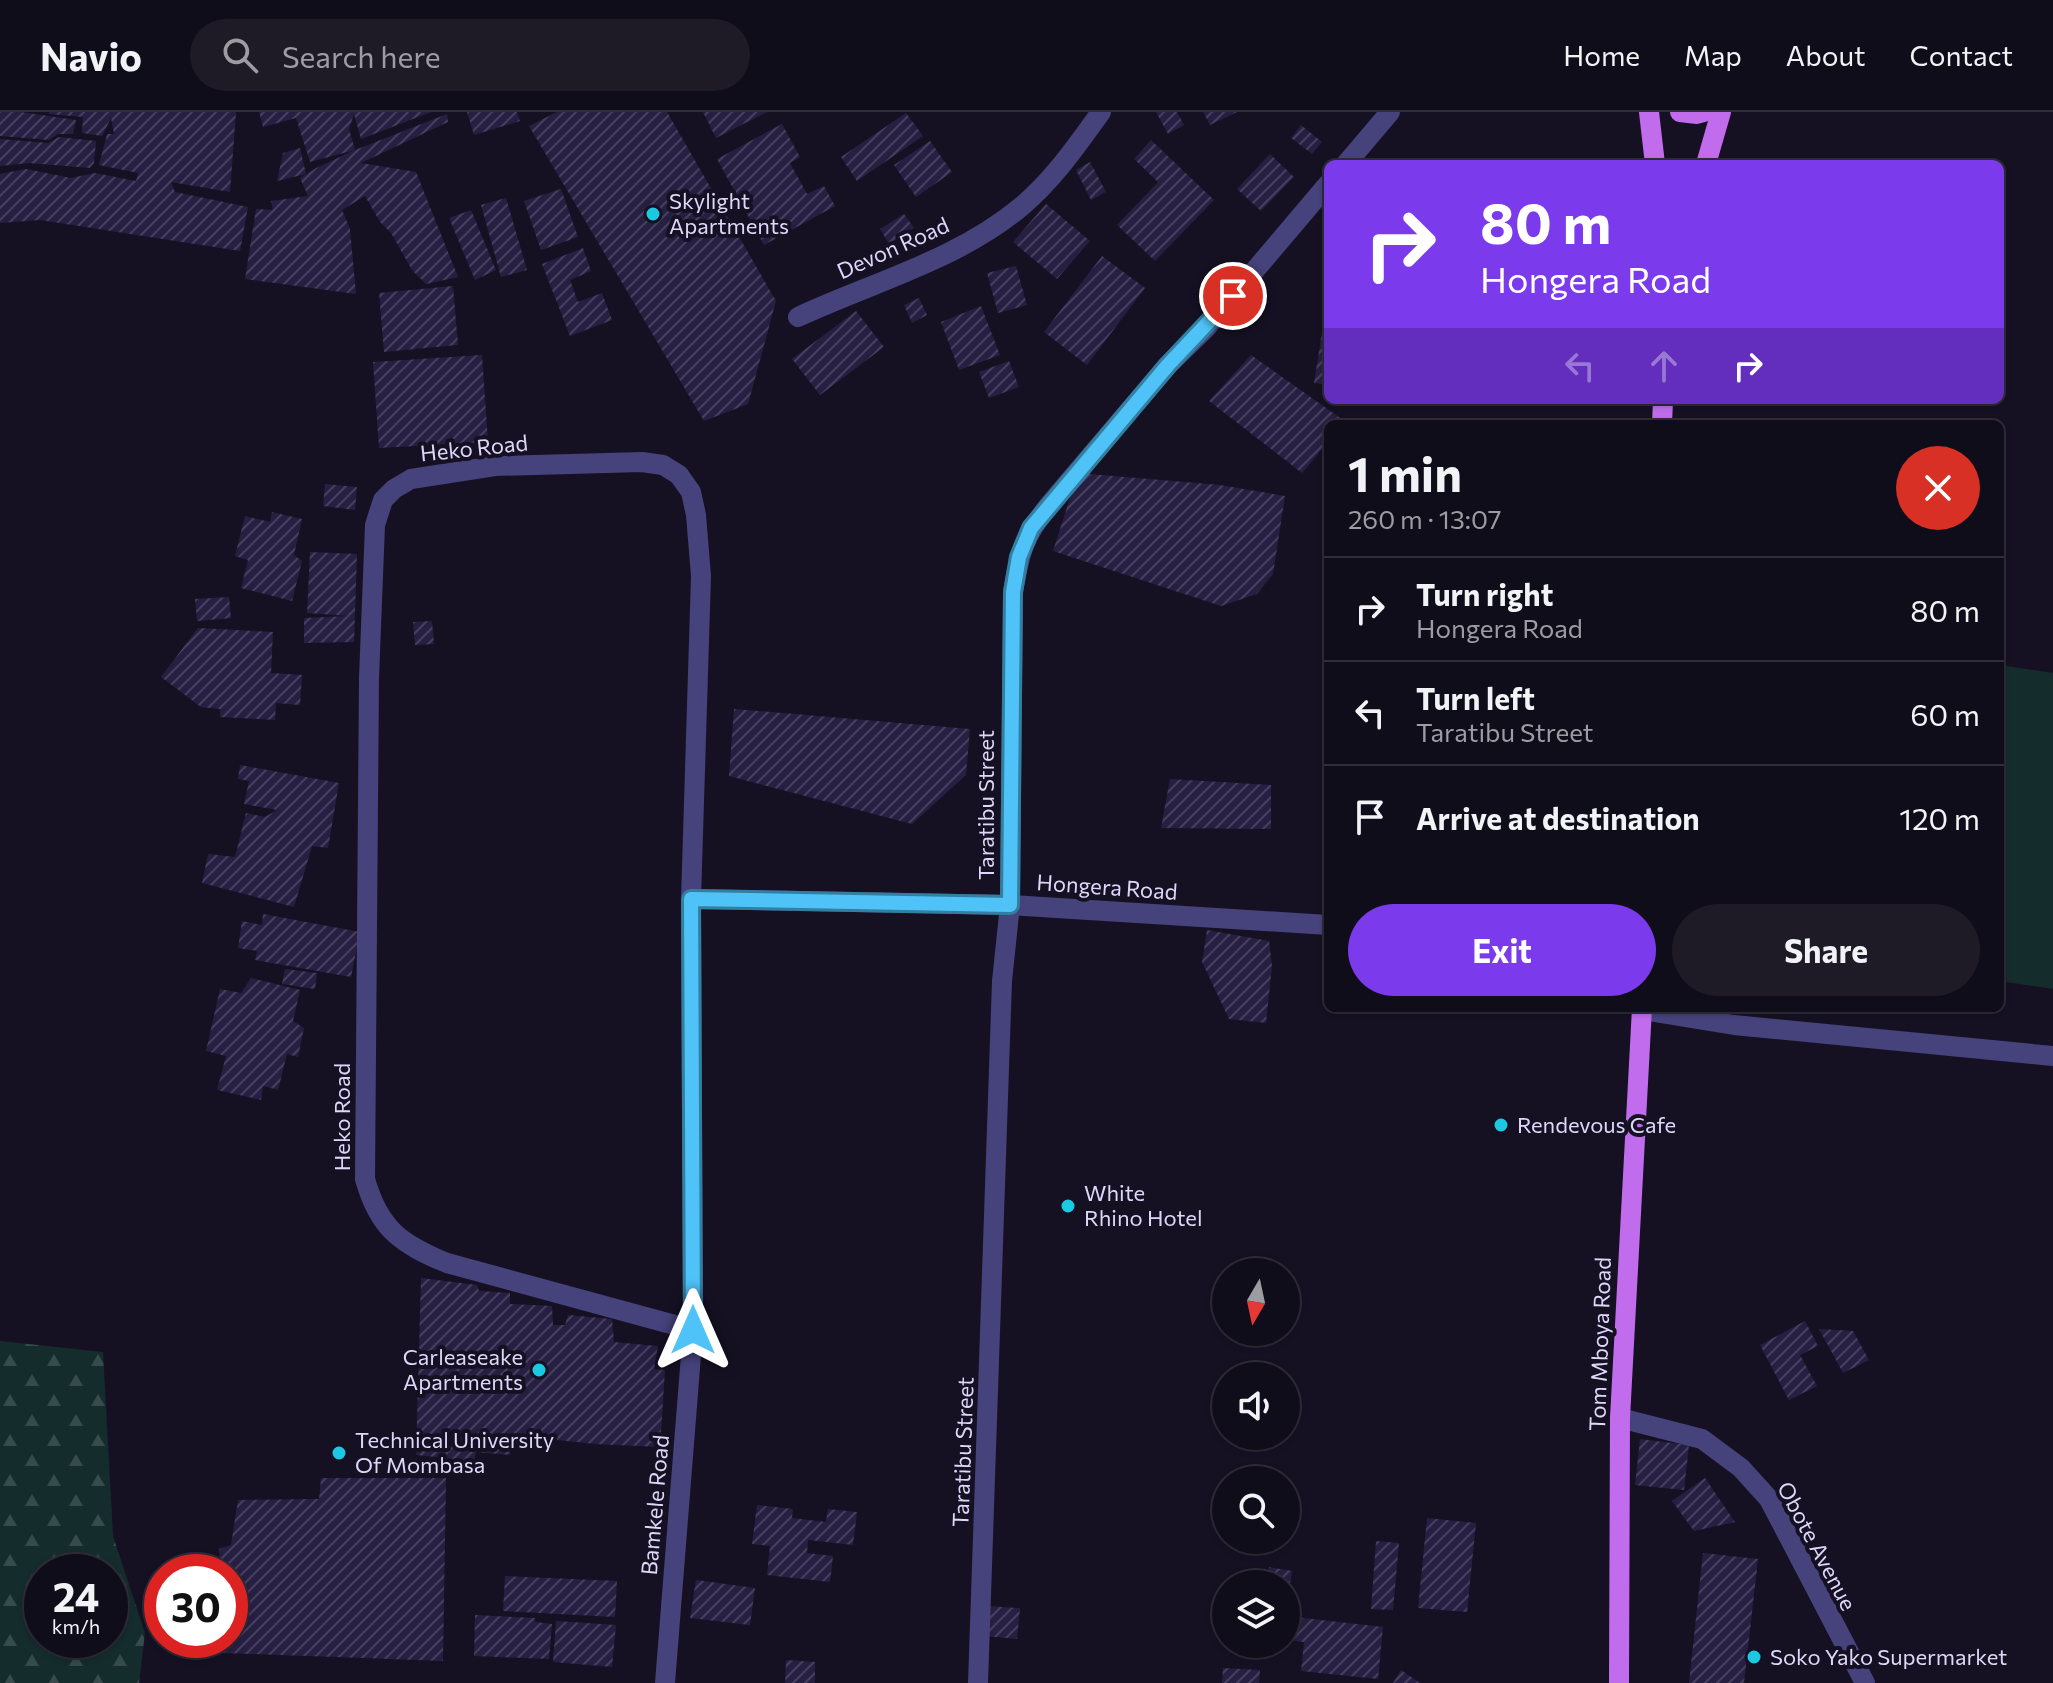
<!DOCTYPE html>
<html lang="en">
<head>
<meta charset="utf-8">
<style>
  :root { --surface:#100d1a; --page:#1e1b27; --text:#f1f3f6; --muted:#9c9ca2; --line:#302d39; --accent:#7c3aed }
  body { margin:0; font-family:Commissioner,sans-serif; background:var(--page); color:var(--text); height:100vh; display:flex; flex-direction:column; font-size:30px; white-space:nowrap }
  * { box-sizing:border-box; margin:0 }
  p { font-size:26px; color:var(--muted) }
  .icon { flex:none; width:44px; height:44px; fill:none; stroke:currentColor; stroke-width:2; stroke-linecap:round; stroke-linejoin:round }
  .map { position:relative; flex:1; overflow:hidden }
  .side { position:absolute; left:1324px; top:308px; width:680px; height:592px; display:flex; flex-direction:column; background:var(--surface); border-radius:12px; box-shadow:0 2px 6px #0004,0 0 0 2px var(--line) }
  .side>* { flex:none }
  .guide { position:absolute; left:1324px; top:48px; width:680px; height:244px; border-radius:12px; box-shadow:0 2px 6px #0004,0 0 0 2px var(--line); background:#7c3aed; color:#fff; overflow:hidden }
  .needle { width:52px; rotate:189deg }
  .buttons { position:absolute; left:1212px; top:1146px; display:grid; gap:16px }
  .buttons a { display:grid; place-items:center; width:88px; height:88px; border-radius:50%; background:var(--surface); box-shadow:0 2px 6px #0004,0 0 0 2px var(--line); font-size:40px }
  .speed { position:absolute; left:24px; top:1442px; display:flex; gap:16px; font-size:40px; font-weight:700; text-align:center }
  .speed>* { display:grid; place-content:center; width:104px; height:104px; border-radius:50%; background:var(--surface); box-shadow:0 2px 6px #0004,0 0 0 2px var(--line); line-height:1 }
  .speed small { font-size:20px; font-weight:400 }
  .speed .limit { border:12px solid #d22; background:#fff; color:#111 }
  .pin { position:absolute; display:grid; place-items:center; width:68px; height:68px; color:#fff; margin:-34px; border:4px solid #fff; border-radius:50%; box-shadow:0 2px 8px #0007 }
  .me { position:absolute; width:88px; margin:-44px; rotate:0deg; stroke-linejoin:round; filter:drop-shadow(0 0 6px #0008) }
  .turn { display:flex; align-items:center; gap:28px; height:168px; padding:0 24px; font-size:36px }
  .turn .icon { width:104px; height:104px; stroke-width:2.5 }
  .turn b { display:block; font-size:56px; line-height:68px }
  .lanes { display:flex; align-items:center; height:76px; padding:0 24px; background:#0003; justify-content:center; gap:40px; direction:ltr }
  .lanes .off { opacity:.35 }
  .round { display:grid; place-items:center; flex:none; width:84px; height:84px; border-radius:42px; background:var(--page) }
  .summary { display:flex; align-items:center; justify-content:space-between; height:136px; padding:0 24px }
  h1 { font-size:48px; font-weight:700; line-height:60px }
  .cta { display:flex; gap:16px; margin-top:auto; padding:16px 24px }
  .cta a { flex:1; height:92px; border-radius:48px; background:var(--accent); color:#fff; font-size:32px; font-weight:700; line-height:92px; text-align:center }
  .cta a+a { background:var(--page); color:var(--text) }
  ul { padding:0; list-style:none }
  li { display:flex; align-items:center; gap:24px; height:104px; padding:0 24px; border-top:2px solid var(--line) }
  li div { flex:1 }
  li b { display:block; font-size:30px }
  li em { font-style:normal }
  header { display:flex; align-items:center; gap:48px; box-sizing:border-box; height:112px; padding:0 40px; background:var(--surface); border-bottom:2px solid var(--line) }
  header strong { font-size:38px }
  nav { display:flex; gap:44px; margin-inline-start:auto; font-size:28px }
  .search { width:560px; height:72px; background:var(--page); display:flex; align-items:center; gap:20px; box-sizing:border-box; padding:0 28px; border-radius:44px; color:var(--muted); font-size:30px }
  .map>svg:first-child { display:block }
  .forest { fill:url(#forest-firs); fill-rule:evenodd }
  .pitch { fill:#152c2c }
  .building { fill:url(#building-hatch) }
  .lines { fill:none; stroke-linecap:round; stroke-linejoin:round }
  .minor { stroke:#46427c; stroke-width:20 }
  .major { stroke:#c06ced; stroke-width:20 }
  .route-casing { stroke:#337fa1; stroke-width:20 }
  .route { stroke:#4fc3f7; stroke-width:14 }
  .poi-dot { fill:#1cc9e2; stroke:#151123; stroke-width:3 }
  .labels { text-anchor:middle; stroke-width:8; stroke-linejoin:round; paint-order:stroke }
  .poi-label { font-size:22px; fill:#ddd8fa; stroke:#151123; text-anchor:start }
  .street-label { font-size:22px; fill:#ddd8fa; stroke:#151123 }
</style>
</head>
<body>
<header>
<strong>Navio</strong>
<div class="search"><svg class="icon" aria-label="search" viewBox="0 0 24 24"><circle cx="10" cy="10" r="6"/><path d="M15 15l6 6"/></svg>Search here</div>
<nav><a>Home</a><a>Map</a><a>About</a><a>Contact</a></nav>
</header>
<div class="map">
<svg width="2053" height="1571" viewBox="0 0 2053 1571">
  <defs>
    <pattern id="forest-firs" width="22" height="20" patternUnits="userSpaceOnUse" patternTransform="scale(2)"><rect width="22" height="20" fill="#152c2c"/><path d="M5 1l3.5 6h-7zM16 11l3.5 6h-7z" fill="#374a4c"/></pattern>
    <pattern id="building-hatch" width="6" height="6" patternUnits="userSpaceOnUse" patternTransform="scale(2)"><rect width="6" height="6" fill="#271f42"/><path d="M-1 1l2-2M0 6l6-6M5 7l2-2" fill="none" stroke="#463f5e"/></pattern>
  </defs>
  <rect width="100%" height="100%" fill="#151123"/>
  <!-- forest -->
  <path class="forest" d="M0 1229 103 1240 113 1424 145 1521 139 1571H0ZM42 1460H110V1528H42Z"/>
  <!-- pitch -->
  <polygon class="pitch" points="2000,553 2053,561 2053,877 2000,869"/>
  <!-- building -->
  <g class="building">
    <polygon points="0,0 20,0 76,8 73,22 58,22 49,28 0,24"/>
    <polygon points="49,0 236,0 230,80 171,70 175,80 248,95 240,139 40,108 0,111 0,62 26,57 71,66 95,61 136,69 138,61 99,53 107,22 114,22 111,6 102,24 82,21 83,5 49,2"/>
    <polygon points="259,0 431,0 361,27 354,2 349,17 355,38 310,50 296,6 263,15"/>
    <polygon points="467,0 517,0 520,9 474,23"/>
    <polygon points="557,0 667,0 776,189 748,292 704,309 529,14"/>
    <polygon points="703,0 767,0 716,26"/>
    <polygon points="1156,0 1177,0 1184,13 1168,22"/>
    <polygon points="1203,0 1237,0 1210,13"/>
    <polygon points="906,1 923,24 857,69 841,45"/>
    <polygon points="447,2 448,10 361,51 416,60 458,165 426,172 412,158 391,121 380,110 365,84 342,98 350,117 356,182 245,167 256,97 273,98 271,89 308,84 300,66 316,56 355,38"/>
    <polygon points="782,12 800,45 790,51 807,82 824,74 835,94 764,133 717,47"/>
    <polygon points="1301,13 1322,30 1312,42 1291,26"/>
    <polygon points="59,25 96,29 94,51 90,56 29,51 0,54 0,27 48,31"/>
    <polygon points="1151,28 1214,88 1155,149 1117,113 1158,70 1134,47"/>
    <polygon points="930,29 952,60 916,85 894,53"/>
    <polygon points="300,36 306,62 277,69 283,41"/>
    <polygon points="1270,42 1294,65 1261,99 1237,77"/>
    <polygon points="1090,50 1106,80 1091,88 1076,58"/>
    <polygon points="561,77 578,125 541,138 524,89"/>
    <polygon points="506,86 527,158 501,165 481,93"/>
    <polygon points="1046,92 1090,129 1057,167 1013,130"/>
    <polygon points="471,98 496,158 475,168 449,106"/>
    <polygon points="904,102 914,116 889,132 880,117"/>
    <polygon points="583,136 591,159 570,168 578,190 602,181 612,208 570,224 542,152"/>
    <polygon points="1102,144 1145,176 1087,253 1044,220"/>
    <polygon points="1016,154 1027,193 998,201 987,161"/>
    <polygon points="453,174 458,233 384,240 379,181"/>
    <polygon points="919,186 927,203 912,211 904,193"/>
    <polygon points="981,194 1000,243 959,258 941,210"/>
    <polygon points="1326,195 1328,195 1328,273 1314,271"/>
    <polygon points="856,199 884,235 820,283 792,247"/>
    <polygon points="482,243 488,330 379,336 373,250"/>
    <polygon points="1251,243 1346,310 1344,312 1328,312 1328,330 1302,361 1209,289"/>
    <polygon points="1009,249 1019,275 989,286 979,260"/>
    <polygon points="1078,361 1220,373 1285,384 1273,462 1257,482 1221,494 1053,439"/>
    <polygon points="325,372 357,375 355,398 323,394"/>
    <polygon points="272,400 302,407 294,443 302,449 292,489 241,476 248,448 235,444 245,404 270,410"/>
    <polygon points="310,440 357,442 354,530 304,531 304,506 349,504 307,501"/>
    <polygon points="229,485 231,506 197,509 195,487"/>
    <polygon points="432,509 434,532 415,533 413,510"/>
    <polygon points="198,516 273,520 271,561 302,563 300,593 276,591 275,608 220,605 220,597 201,595 161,565"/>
    <polygon points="734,597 970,617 966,663 912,712 729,664"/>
    <polygon points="240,653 339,671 328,736 312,734 294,795 202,771 208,742 235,745 246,701 265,705 277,698 244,692 249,669 238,667"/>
    <polygon points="1170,667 1271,673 1271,717 1161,716"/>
    <polygon points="263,802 360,820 351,865 255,848 257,839 238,836 242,809 262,813"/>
    <polygon points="1207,818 1269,829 1272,854 1266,911 1229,907 1202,850"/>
    <polygon points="285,857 317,861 315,877 282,872"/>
    <polygon points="251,866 300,878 293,909 304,916 298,945 287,942 278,978 263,974 261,988 217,978 226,944 206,939 220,877 241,881"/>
    <polygon points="421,1166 477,1173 479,1179 510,1181 510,1192 552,1194 553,1213 565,1213 568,1203 612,1207 614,1230 658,1234 654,1257 665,1258 660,1335 595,1332 548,1327 545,1336 511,1332 510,1343 476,1340 474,1349 416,1343"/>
    <polygon points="1805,1209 1818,1234 1800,1243 1817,1274 1789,1288 1760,1233"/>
    <polygon points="1819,1217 1853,1219 1869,1248 1843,1261"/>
    <polygon points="1640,1327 1689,1333 1684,1378 1635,1373"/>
    <polygon points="321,1366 446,1366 443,1549 198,1540 196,1528 230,1528 230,1460 220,1460 219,1437 231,1433 238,1388 319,1387"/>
    <polygon points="1705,1366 1735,1410 1694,1419 1672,1389"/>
    <polygon points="757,1393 793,1397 792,1406 826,1410 828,1397 857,1400 853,1433 808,1428 807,1441 833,1444 830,1470 767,1463 770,1434 752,1432"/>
    <polygon points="1427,1406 1476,1411 1467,1500 1418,1496"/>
    <polygon points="1376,1429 1399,1431 1393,1498 1371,1497"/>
    <polygon points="1703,1441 1758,1447 1744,1571 1689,1571"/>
    <polygon points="1269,1455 1292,1459 1288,1484 1286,1472 1266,1472"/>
    <polygon points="505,1464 617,1469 615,1505 503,1499"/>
    <polygon points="696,1468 755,1476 750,1513 690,1506"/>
    <polygon points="987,1494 1020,1496 1017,1527 984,1524"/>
    <polygon points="475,1503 535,1506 535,1510 552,1512 549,1547 474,1544"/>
    <polygon points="1286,1504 1383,1515 1378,1567 1301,1559 1304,1530 1286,1528"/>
    <polygon points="556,1509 616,1513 612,1555 553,1550"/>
    <polygon points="1230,1532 1265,1532 1263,1545 1229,1540"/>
    <polygon points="786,1548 815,1550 815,1571 785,1571"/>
    <polygon points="1223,1556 1260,1558 1259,1571 1222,1571"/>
    <polygon points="1401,1558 1420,1571 1393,1571"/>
  </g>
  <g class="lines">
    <!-- minor -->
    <g class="minor">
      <polyline points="1346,52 1390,0"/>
      <path d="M798 205C873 170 958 148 1022 94 1054 67 1077 33 1101 0"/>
      <polyline points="691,787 1010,793 1328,813"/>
      <polyline points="1642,898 1734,913 2053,944"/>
      <polyline points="1620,1306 1702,1327 1741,1356 1769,1387 1865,1571"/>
      <path d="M665 1571 693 1218 691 787 701 464 696 403 691 380 679 363 663 353 642 350 495 354 411 367 394 377 383 388 375 413 369 566 365 1067C379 1117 401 1132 447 1151L693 1218"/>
      <path d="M978 1571 1002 869 1010 793 1013 480C1020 439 1023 426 1049 393L1168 253 1206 216 1328 72"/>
    </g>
    <!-- major -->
    <g class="major">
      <polyline points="1649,0 1655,52"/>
      <polyline points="1680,0 1697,2 1704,0"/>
      <polyline points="1706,52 1721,0"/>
      <polyline points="1662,312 1663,288"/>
      <polyline points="1619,1571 1620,1306 1642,896"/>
    </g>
  </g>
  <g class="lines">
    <!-- route casing -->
    <g class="route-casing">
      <polyline id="route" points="693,1218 691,787 1010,793 1013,480 1019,445 1031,416 1168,253 1233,184"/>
    </g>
    <!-- route -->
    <use href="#route" class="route"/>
  </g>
  <!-- markers -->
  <g class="poi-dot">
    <circle cx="653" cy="102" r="8"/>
    <circle cx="1501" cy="1013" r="8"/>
    <circle cx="1068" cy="1094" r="8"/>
    <circle cx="539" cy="1258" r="8"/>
    <circle cx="339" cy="1341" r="8"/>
    <circle cx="1754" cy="1545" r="8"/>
  </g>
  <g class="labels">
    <!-- poi labels -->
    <g class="poi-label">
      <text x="669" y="97">Skylight<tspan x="669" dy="25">Apartments</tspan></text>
      <text x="1517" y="1021">Rendevous Cafe</text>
      <text x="1084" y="1089">White<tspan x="1084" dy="25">Rhino Hotel</tspan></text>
      <text x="523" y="1253" text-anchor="end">Carleaseake<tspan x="523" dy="25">Apartments</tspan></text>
      <text x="355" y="1336">Technical University<tspan x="355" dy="25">Of Mombasa</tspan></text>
      <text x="1770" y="1553">Soko Yako Supermarket</text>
    </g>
    <!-- street labels -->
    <g class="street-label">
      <text transform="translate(893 136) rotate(-24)" y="8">Devon Road</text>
      <text transform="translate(474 336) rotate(-6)" y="8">Heko Road</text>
      <text transform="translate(986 693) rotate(-90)" y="8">Taratibu Street</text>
      <text transform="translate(1107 775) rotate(4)" y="8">Hongera Road</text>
      <text transform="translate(342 1005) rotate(-90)" y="8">Heko Road</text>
      <text transform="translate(1600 1232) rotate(-88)" y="8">Tom Mboya Road</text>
      <text transform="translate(963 1340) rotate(-88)" y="8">Taratibu Street</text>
      <text transform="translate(655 1393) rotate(-85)" y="8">Bamkele Road</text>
      <text transform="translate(1817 1434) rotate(62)" y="8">Obote Avenue</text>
    </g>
  </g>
</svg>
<div class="buttons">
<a><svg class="needle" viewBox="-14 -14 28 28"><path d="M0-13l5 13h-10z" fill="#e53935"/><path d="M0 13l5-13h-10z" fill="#9c9ca2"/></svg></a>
<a><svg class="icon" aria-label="sound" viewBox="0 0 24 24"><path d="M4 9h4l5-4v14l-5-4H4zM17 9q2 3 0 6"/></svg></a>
<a><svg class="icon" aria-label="search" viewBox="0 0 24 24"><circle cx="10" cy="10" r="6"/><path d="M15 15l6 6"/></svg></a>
<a><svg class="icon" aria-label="layers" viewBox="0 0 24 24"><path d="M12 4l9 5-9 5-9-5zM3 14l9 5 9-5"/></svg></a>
</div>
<div class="speed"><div>24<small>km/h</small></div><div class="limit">30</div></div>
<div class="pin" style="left:1233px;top:184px;background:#d93025"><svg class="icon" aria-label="arrive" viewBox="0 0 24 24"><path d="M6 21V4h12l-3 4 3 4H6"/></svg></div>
<svg class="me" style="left:693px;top:1218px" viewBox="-20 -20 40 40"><path d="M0-17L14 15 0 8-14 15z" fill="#4fc3f7" stroke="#fff" stroke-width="4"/></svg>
<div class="guide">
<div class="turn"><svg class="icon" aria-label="right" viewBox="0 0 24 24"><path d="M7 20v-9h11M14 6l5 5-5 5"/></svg><div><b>80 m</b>Hongera Road</div></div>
<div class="lanes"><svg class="icon off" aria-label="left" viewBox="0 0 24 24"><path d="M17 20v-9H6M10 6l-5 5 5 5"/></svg><svg class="icon off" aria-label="ahead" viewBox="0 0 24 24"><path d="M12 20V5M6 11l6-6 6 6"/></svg><svg class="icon" aria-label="right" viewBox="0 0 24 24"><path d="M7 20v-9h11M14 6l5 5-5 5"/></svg></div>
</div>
<section class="side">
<div class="summary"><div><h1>1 min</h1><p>260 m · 13:07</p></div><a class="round" style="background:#d93025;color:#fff"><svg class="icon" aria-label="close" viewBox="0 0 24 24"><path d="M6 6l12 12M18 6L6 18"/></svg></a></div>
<ul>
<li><svg class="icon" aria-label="right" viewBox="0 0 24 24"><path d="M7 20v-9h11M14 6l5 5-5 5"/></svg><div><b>Turn right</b><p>Hongera Road</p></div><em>80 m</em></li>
<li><svg class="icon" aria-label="left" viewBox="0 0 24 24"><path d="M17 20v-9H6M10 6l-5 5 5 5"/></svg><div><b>Turn left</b><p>Taratibu Street</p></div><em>60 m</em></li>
<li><svg class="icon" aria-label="arrive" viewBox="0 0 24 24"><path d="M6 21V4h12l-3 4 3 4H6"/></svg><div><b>Arrive at destination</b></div><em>120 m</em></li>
</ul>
<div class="cta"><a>Exit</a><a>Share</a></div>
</section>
</div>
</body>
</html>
